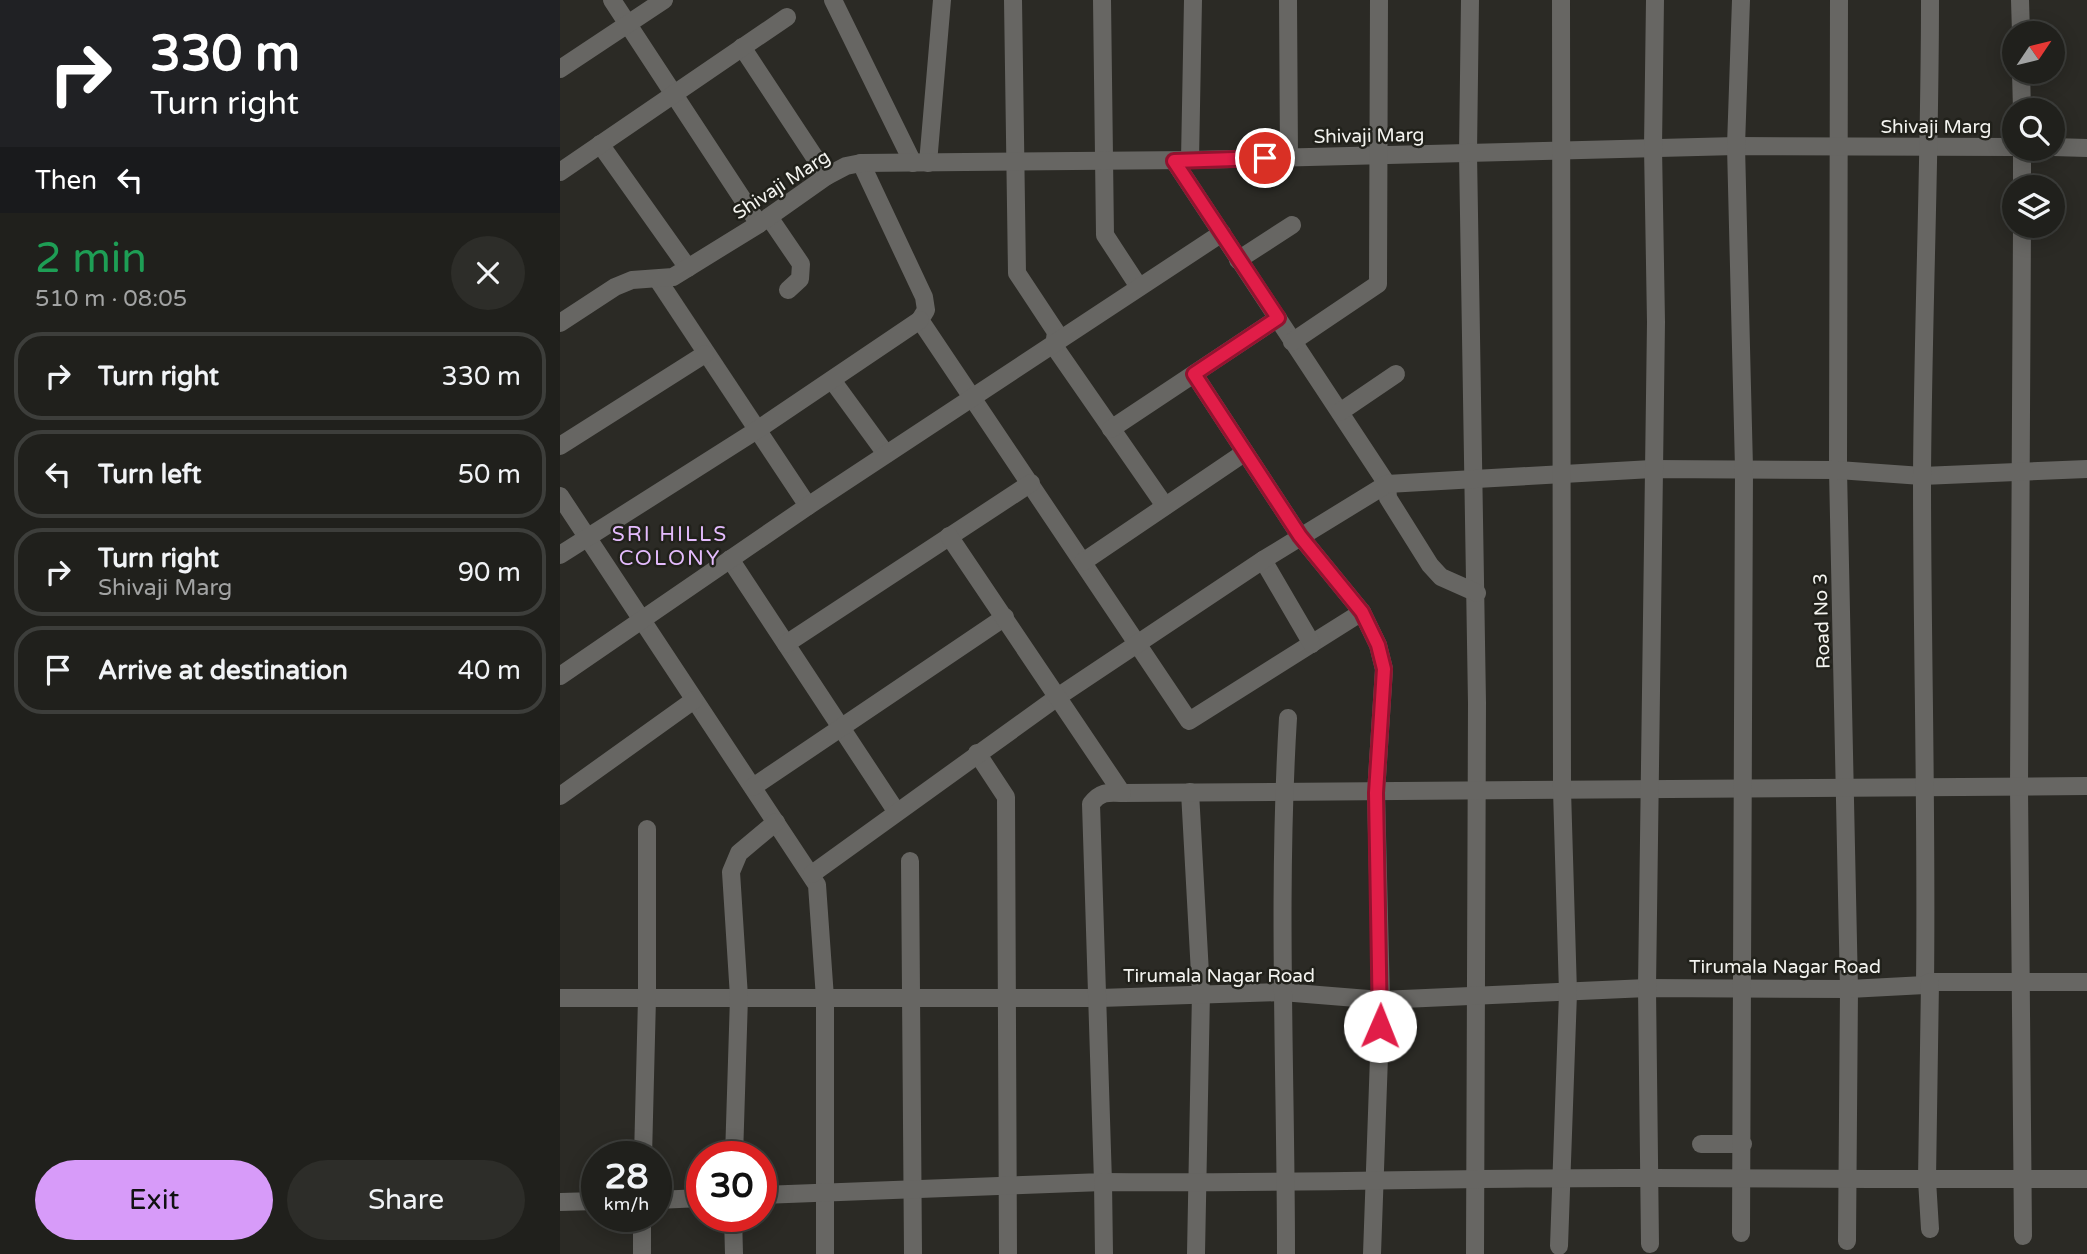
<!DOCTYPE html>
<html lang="en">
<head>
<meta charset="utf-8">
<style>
  :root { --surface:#20201c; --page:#2d2d29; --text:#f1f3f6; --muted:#a2a3a3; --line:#3d3e3b; --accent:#d79bf9 }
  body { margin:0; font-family:"Varela Round",sans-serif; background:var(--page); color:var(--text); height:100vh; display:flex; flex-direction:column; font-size:26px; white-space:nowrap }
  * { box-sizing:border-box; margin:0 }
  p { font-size:23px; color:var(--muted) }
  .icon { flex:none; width:38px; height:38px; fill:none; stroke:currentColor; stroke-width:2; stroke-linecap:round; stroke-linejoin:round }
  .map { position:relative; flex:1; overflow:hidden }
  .sheet { display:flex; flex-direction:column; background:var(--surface); width:560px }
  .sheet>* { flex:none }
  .hud { background:#202124; color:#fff; overflow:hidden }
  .needle { width:46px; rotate:55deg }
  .controls { position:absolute; left:1442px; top:21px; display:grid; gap:14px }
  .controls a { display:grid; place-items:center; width:63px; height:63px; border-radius:50%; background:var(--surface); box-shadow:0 4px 18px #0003,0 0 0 2px var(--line); font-size:35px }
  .speed { position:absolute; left:21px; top:1141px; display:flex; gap:14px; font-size:35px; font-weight:700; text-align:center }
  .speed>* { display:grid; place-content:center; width:91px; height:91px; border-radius:50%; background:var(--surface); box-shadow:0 4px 18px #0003,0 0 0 2px var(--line); line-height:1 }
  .speed small { font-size:18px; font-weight:400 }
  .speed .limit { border:10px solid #d22; background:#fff; color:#111 }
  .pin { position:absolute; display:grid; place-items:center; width:60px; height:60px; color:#fff; margin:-30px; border:4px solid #fff; border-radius:50%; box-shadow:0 2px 7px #0007 }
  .me { position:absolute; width:77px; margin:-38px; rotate:1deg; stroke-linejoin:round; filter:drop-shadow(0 0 5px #0008) }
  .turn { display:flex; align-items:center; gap:24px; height:147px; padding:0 35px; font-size:32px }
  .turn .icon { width:91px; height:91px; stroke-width:2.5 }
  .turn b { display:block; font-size:49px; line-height:60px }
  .then { display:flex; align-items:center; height:66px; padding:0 35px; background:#0003; gap:14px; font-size:26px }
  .round { display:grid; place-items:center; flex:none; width:74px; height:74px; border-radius:37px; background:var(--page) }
  .overview { display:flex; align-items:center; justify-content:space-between; height:119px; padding:0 35px }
  h1 { font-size:42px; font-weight:600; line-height:52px; color:#1e9e55 }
  .button { display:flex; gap:14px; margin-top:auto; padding:14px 35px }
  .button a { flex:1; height:80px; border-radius:42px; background:var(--accent); color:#111; font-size:28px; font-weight:600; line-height:80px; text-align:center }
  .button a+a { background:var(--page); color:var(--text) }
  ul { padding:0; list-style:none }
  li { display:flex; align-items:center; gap:21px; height:88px; margin:0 14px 10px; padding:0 21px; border:4px solid var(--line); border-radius:28px }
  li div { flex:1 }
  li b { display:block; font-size:26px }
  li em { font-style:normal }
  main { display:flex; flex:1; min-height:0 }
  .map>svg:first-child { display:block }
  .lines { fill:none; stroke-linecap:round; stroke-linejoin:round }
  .minor { stroke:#676663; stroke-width:18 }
  .route-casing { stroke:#92132f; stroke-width:18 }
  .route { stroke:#e11d48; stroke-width:12 }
  .labels { text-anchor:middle; stroke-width:5; stroke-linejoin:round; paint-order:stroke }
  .street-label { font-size:19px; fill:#f3f3ef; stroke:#21211b }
  .neighbourhood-label { font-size:21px; letter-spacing:2px; fill:#e4bbfd; stroke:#21211b }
</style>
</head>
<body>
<main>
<section class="sheet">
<div class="hud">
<div class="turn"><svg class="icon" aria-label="right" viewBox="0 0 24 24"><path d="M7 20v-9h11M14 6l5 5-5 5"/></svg><div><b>330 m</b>Turn right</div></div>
<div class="then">Then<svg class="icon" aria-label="left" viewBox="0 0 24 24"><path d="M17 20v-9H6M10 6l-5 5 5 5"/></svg></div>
</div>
<div class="overview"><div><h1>2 min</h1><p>510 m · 08:05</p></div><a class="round"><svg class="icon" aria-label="close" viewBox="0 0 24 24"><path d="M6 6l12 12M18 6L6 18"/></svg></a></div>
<ul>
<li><svg class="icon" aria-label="right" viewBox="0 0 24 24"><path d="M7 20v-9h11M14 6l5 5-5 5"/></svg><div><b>Turn right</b></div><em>330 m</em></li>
<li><svg class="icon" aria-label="left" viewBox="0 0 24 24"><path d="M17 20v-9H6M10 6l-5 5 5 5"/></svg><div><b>Turn left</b></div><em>50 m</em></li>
<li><svg class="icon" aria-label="right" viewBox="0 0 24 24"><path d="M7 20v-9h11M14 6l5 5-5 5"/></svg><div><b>Turn right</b><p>Shivaji Marg</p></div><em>90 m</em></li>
<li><svg class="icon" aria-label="arrive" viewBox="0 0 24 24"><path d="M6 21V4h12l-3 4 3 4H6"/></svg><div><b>Arrive at destination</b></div><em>40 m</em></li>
</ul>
<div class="button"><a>Exit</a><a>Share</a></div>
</section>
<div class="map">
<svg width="1527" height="1254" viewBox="0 0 1527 1254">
  <rect width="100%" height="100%" fill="#2b2a25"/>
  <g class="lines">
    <!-- minor -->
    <g class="minor">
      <polyline points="52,0 199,224"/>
      <polyline points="273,0 353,163"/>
      <polyline points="453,0 457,273 496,332 494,346 605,506"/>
      <polyline points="542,0 545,235 579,287"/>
      <polyline points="728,0 729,157"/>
      <polyline points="910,0 908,153 917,703 915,1254"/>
      <polyline points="1279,0 1278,470 1289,989 1287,1241"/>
      <polyline points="1460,0 1461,33"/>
      <polyline points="182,47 267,176"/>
      <polyline points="0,69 104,0"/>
      <polyline points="1461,72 1462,110"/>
      <polyline points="40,144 128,268"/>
      <polyline points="1493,147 1527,148"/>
      <polyline points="630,160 633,0"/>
      <polyline points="614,161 827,484 828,498 870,565 881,577 917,593"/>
      <polyline points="301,163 364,297 366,310 360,320 629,721 802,612 740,536 634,374"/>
      <polyline points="368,163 382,0"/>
      <polyline points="0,172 227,17"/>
      <polyline points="1462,187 1462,149"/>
      <polyline points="209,217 241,264 240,279 228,290"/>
      <polyline points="1462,226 1459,787 1463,1236"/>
      <polyline points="678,260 732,225"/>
      <polyline points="98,280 248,506"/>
      <polyline points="0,323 55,287 72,280 113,277 199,224 267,176 286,166 301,163 630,160 1176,146 1454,147"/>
      <polyline points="732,342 818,284 819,0"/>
      <polyline points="272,380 326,454"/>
      <polyline points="780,412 836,374"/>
      <polyline points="551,429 718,318"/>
      <polyline points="0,446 145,354"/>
      <polyline points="0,496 257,885 265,998 265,1254"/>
      <polyline points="0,555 197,430 360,320"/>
      <polyline points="170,559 336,811"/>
      <polyline points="703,560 752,644"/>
      <polyline points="523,562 684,453"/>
      <polyline points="802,612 818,645 824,669 816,793 821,1000 812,1254"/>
      <polyline points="226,644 471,483"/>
      <polyline points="0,676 248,506 662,233"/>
      <polyline points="417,753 446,797 448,1254"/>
      <polyline points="193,787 445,617"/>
      <polyline points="630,792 641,992 636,1254"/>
      <polyline points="562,793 1527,786"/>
      <polyline points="0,796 134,700"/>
      <polyline points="350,861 353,1254"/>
      <polyline points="252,874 499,696 703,560 827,484 1092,469 1278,470 1362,476 1527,469"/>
      <path d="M1365 985C1367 815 1362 646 1362 477 1363 318 1370 159 1370 0"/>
      <polyline points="0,998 540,998 722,992 821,1000 1087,988 1289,989 1365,985 1370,982 1527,982"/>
      <polyline points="1141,1144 1183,1144"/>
      <polyline points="83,1157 87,998 87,829"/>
      <polyline points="174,1157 179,997 171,872 179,853 216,822"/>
      <path d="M201 1195 543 1182 531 804C540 792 547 792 562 793L389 536"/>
      <polyline points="96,1200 142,1198"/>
      <polyline points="0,1202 37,1201"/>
      <polyline points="173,1216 174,1254"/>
      <polyline points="1370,1229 1367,1180 1370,982"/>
      <polyline points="1181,1233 1184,468 1176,146 1181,0"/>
      <polyline points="1090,1244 1087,988 1096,322 1093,147 1095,0"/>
      <polyline points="999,1246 1008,993 1002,790 1001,0"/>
      <polyline points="82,1254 82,1216"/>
      <path d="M544 1254 543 1182C727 1184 910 1177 1093 1178 1238 1178 1382 1180 1527 1179"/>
      <path d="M726 1254C726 1075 717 896 728 718"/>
    </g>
  </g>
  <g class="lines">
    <!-- route casing -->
    <g class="route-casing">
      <polyline id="route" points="705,158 614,161 718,318 634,374 740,536 802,612 818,645 824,669 816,793 820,1026"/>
    </g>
    <!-- route -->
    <use href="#route" class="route"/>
  </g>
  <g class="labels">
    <!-- street labels -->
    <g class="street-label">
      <text x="1376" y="133">Shivaji Marg</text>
      <text transform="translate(809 135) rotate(-1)" y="7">Shivaji Marg</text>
      <text transform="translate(221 184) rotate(-33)" y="7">Shivaji Marg</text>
      <text transform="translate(1261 621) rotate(-92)" y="7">Road No 3</text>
      <text x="1225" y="973">Tirumala Nagar Road</text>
      <text x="659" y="982">Tirumala Nagar Road</text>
    </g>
    <!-- neighbourhood labels -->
    <g class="neighbourhood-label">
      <text x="110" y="541">SRI HILLS<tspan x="110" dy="24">COLONY</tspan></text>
    </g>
  </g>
</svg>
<div class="controls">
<a><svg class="needle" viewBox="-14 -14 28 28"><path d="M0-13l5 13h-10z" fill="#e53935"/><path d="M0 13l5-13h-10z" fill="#a2a3a3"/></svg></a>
<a><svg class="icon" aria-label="search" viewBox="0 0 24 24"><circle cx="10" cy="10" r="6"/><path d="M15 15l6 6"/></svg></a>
<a><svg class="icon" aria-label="layers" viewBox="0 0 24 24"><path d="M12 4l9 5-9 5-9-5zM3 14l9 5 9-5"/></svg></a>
</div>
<div class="speed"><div>28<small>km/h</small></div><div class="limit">30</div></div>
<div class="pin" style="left:705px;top:158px;background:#d93025"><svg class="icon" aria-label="arrive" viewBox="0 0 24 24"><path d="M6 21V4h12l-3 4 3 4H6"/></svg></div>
<svg class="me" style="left:820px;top:1026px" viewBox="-20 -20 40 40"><circle r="19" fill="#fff"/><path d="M0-13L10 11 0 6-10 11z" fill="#e11d48"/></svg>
</div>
</main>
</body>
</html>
